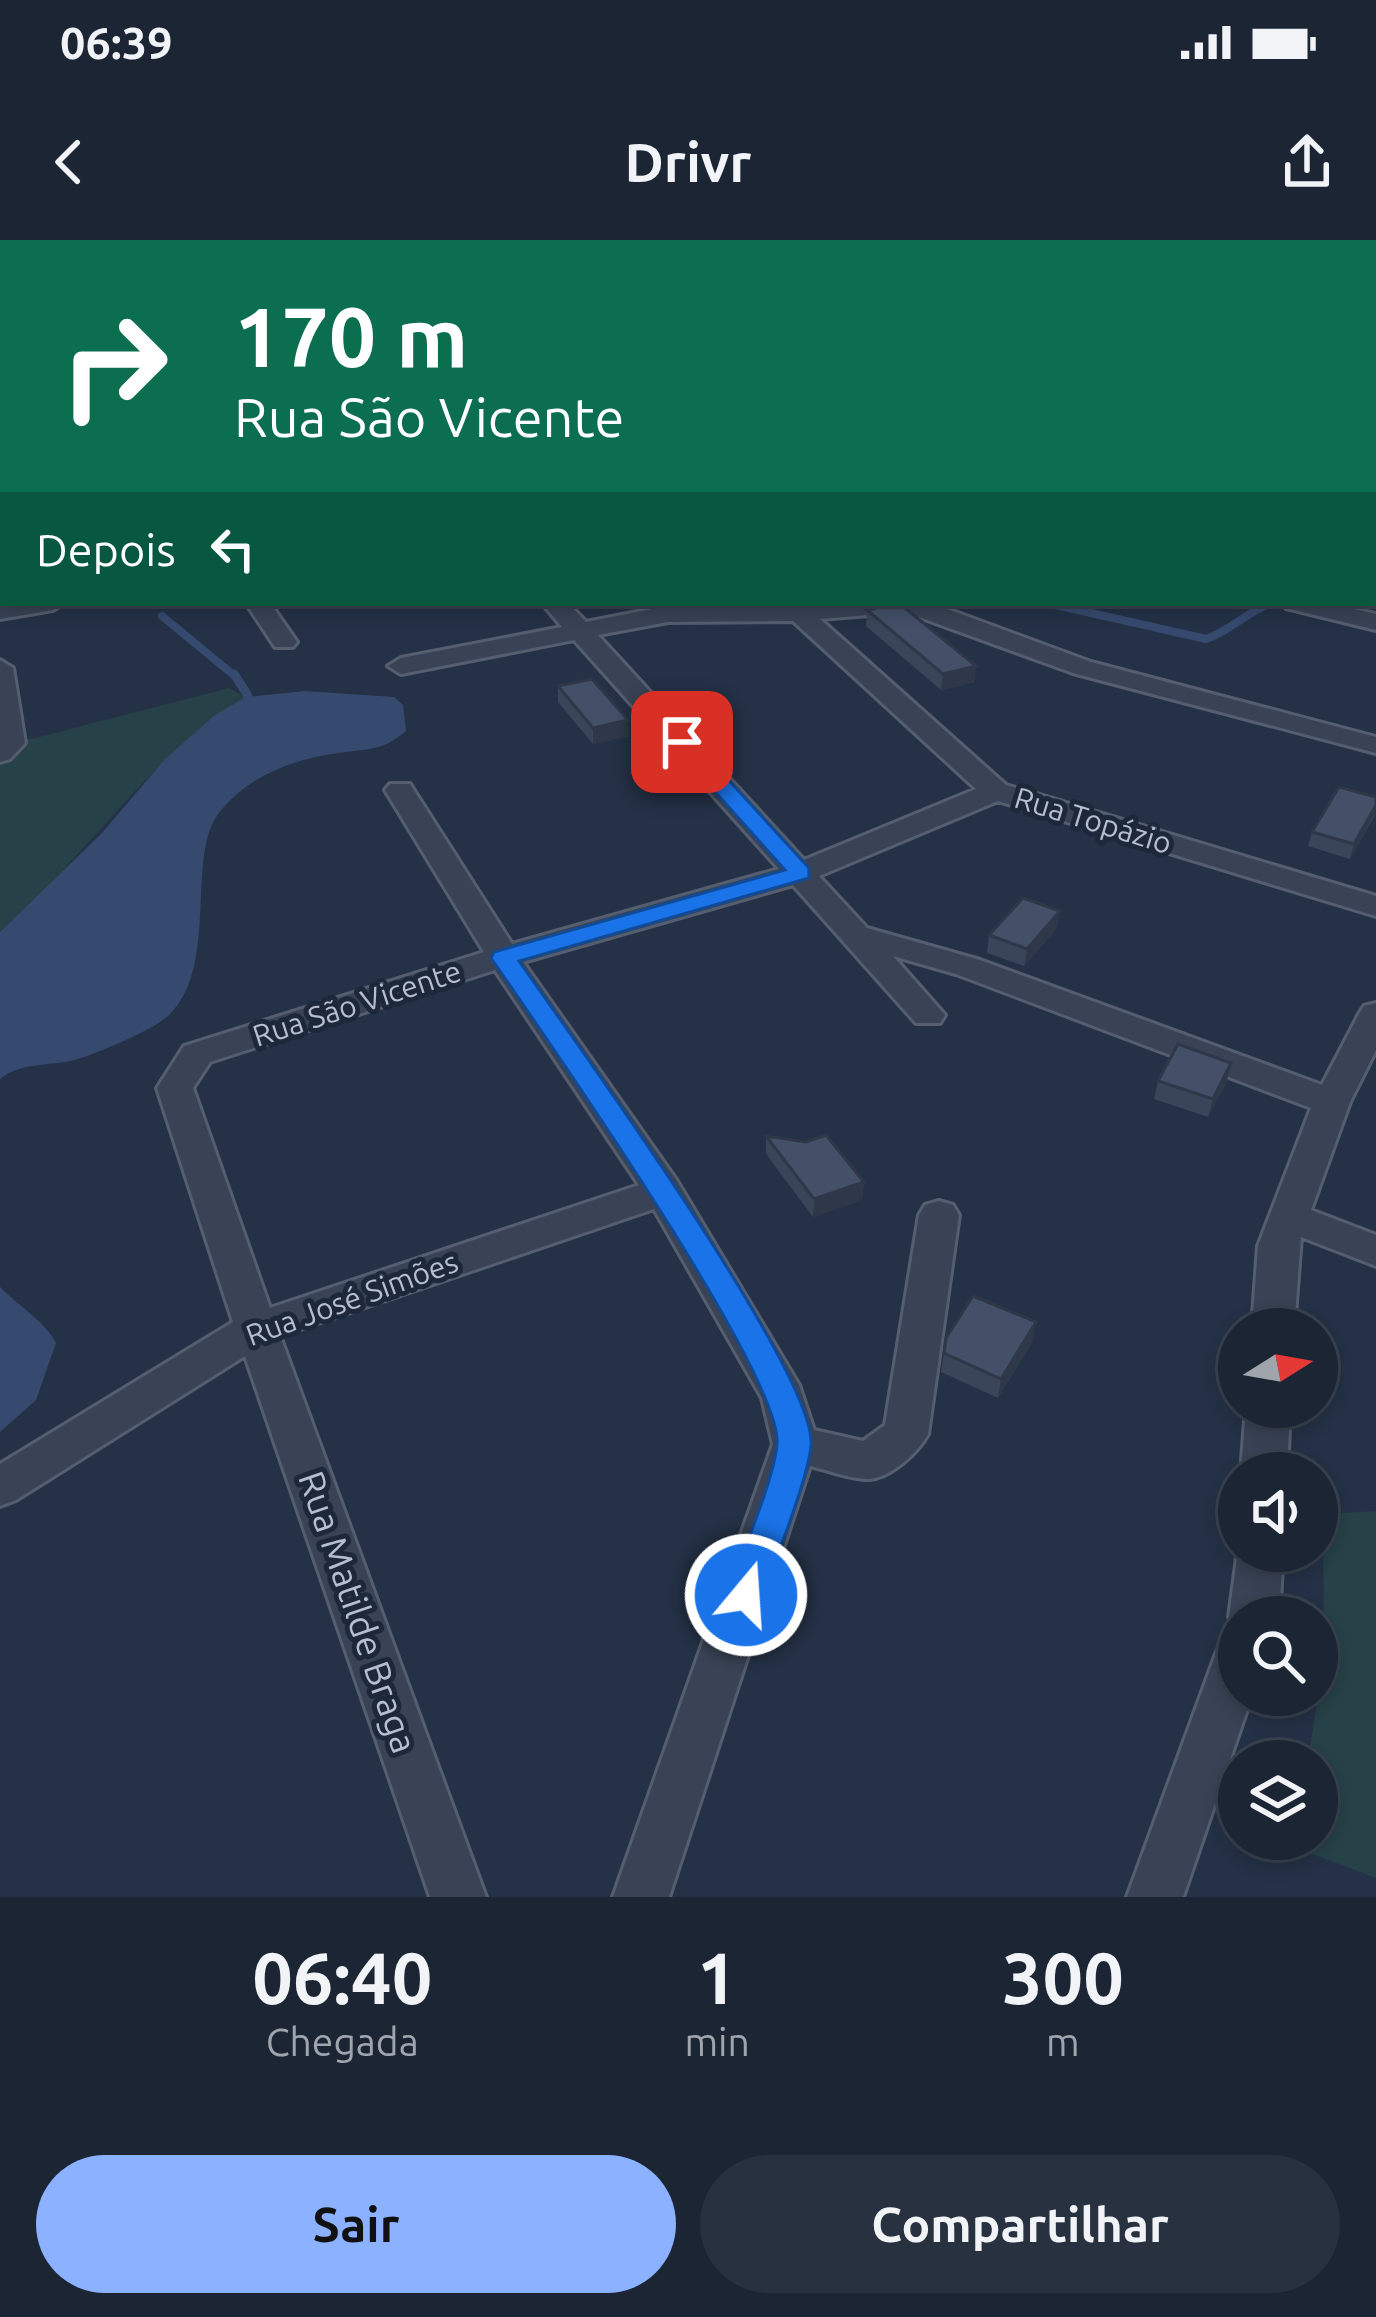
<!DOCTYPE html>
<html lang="pt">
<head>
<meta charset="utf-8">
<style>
  :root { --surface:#1b2534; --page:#283140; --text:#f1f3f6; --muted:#a0a5ac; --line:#39424f; --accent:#8bb1ff }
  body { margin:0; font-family:Ubuntu,sans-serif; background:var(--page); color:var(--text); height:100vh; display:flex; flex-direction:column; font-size:45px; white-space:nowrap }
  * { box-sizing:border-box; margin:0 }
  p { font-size:39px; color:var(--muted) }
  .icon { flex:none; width:66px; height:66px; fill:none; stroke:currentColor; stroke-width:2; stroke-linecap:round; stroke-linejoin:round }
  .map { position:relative; height:1657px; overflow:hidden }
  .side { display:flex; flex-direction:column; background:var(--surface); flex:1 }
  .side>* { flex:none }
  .guide { position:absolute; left:0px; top:0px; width:1377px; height:366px; box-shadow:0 6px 18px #0003,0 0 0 3px var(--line); background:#0b6e4f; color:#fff; overflow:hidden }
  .needle { width:78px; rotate:79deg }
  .fabs { position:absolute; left:1218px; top:1068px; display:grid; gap:24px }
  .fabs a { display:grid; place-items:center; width:120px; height:120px; border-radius:50%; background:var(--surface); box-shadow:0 6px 18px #0003,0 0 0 3px var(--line); font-size:60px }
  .pin { position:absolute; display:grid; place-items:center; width:102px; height:102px; color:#fff; margin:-51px; border-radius:24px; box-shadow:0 6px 18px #0006 }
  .me { position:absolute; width:132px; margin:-66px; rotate:18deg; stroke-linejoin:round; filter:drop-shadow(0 0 9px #0008) }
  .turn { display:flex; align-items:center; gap:42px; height:252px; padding:0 36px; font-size:54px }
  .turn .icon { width:156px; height:156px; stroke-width:2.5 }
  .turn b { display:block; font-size:84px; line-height:102px }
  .then { display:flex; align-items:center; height:114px; padding:0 36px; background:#0003; gap:24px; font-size:45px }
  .eta { display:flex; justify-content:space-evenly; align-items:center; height:204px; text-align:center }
  .eta b { font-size:72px; font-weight:600; line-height:84px }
  .primary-button { display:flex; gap:24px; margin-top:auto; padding:24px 36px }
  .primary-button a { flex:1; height:138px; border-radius:72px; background:var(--accent); color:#111; font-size:48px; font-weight:600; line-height:138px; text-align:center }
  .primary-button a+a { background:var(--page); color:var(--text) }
  .status { display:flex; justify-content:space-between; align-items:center; height:84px; padding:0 60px; background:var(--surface); direction:ltr }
  .status svg { height:33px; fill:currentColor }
  header { display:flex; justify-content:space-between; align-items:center; height:156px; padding:0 36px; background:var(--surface); font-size:54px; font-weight:600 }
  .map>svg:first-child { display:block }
  .green { fill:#264147 }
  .water { fill:#364a6f }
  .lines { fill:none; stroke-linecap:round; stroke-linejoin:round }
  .stream-far2 { stroke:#364a6f; stroke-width:6 }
  .stream-far1 { stroke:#364a6f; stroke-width:8 }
  .stream { stroke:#364a6f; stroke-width:9 }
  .minor-casing { stroke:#555e6f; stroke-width:6 }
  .minor { fill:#394355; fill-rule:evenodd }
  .wall { fill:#3a4559 }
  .shaded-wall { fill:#2f3849 }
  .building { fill:#435068; stroke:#2f3849; stroke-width:3 }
  .route { fill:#1a73e8; stroke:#114b97; stroke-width:3 }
  .labels { text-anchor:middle; stroke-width:10; stroke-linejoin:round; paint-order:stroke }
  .street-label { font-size:30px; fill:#b7bece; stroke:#1e283b }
  .near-street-label { font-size:36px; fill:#b7bece; stroke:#1e283b }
</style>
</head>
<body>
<div class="status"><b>06:39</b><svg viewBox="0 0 49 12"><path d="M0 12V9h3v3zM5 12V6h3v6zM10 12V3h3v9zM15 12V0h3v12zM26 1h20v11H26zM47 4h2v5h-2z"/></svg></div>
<header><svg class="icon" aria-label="back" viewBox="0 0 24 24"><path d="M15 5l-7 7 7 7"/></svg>Drivr<svg class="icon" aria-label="share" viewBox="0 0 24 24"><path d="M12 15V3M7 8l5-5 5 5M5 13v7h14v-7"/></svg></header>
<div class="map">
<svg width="1376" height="1657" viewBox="0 0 1376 1657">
  <rect width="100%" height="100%" fill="#243146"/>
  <!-- green -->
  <g class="green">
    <polygon points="0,0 1376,0 1376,301 1374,3 3,3 0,324"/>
    <path d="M229 448 246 457C152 513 85 619 0 692V507Z"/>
    <polygon points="1376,1271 1376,1638 1296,1608 1297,1599 1317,1599 1317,1521 1308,1521 1324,1415 1323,1274"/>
  </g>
  <!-- water -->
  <g class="water">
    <path d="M304 451 394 457 403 465 406 491C381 512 370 508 339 513 293 519 248 536 219 573 185 616 220 726 169 775 154 790 100 812 78 819 52 827 22 821 0 839V692L102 593 165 519 215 475 246 457Z"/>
    <path d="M0 1047C17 1065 46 1082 56 1103L36 1160 0 1192Z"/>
  </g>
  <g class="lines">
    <!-- stream-far2 -->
    <g class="stream-far2">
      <polyline points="1345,0 1354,3"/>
      <polyline points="854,3 864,0"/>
    </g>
    <!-- stream-far1 -->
    <g class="stream-far1">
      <path d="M1047 363 1206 399C1232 390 1244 373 1272 363"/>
      <polyline points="162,376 236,437"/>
    </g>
    <!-- stream -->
    <polyline class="stream" points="234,434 247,454 250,470"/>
    <!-- minor casing -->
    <g class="minor-casing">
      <g id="minor">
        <polygon points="5,0 21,0 23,3 7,3"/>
        <polygon points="3,34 3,44 0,45 0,35"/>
        <polygon points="0,363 65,363 53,370 0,379"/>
        <polygon points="246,363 270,363 297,402 293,407 275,407"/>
        <path d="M542 363H568L586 382 668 366 931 363 1091 422 1376 497V513L1073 433 905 372 820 379 1006 545 1376 656V676L998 561 819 636 867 688 980 720 1322 845 1359 774 1364 766 1376 763V810L1350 862 1311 970 1376 995V1026L1301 997 1294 1089H1252L1258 1006 1311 868 956 734 893 716 945 775 940 783H916L793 645 523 722 677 941 799 1145 814 1190 863 1201 885 1185 919 975 925 965 939 961 953 965 959 975 928 1194C919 1212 889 1239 868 1239 850 1239 828 1230 810 1226L669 1657H613L773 1204 762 1158 654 969 280 1096 486 1657H430L245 1116 16 1260 0 1266V1224L233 1082 157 848 184 806 484 712 385 550 390 544H410L512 704 779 629 574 400 401 434 388 426 401 418 562 387ZM793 381 976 549 804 620 598 395 668 382ZM495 730 639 945 270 1068 193 848 210 822Z"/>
        <polygon points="1283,363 1327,363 1376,374 1376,390 1286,368"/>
        <polygon points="0,420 13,428 25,503 10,519 0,522"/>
        <polygon points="1246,1167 1290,1167 1287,1233 1241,1233"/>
        <polygon points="1239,1303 1239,1311 1283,1311 1279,1377 1239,1377 1239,1393 1229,1377"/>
        <polygon points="1239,1397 1239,1455 1252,1455 1183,1657 1127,1657 1214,1419 1221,1403"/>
      </g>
    </g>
    <!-- minor -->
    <use href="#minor" class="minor"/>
  </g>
  <!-- wall -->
  <g class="wall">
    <polygon points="867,370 975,442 941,450 866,386"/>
    <polygon points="558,446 629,496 593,504 558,462"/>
    <polygon points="1376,573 1350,619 1308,606 1312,592"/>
    <polygon points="1057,688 1024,726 987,713 989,695"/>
    <polygon points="1231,823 1227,841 1208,877 1154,859 1158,841"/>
    <polygon points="766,896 864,942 862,960 813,977 766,914"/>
    <polygon points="946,1098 1033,1101 998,1158 941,1132"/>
  </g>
  <!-- shaded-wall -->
  <g class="shaded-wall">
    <polygon points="976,426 975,442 941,450 943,434"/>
    <polygon points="628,480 629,496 593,504 593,488"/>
    <polygon points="1376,565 1376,571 1350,619 1354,604"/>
    <polygon points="1060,671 1057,688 1024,726 1027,709"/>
    <polygon points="1231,823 1227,841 1208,877 1213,859"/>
    <polygon points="864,942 862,960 813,977 814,959"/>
    <polygon points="1036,1082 1033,1101 998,1158 1001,1139"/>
  </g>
  <!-- building -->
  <g class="building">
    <polygon points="899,363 976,426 943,434 867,370"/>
    <polygon points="592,439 628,480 593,488 558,446"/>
    <polygon points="1339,547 1376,557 1376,565 1354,604 1312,592"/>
    <polygon points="1023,658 1060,671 1027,709 989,695"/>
    <polygon points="1178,804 1231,823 1213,859 1158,841"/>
    <polygon points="826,895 864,942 814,959 766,896 806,902"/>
    <polygon points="973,1056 1036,1082 1001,1139 944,1113 946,1098"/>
  </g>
  <!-- route -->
  <path class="route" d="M682 496 690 498 809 628V638L519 721C571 796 818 1135 811 1206 807 1243 776 1316 764 1355L759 1366 746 1371 733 1366 727 1355C742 1312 771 1249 777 1206 786 1139 541 791 491 718L494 712 785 630 675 507V498Z"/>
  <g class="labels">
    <!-- street labels -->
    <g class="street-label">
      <text transform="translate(1093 581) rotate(17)" y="10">Rua Topázio</text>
      <text transform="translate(357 764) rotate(-18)" y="10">Rua São Vicente</text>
      <text transform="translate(352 1059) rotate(-20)" y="10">Rua José Simões</text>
    </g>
    <!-- near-street labels -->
    <g class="near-street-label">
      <text transform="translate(358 1372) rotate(71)" y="13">Rua Matilde Braga</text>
    </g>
  </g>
</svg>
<div class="fabs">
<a><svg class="needle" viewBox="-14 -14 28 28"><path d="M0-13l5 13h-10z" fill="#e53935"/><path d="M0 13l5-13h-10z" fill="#a0a5ac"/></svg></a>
<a><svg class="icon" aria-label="sound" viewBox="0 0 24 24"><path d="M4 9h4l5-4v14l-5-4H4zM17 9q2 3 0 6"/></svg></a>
<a><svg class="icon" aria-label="search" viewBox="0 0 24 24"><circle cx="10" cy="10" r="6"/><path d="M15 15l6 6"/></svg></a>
<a><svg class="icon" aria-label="layers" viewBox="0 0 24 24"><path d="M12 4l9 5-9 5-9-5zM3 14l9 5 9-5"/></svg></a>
</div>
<div class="pin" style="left:682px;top:502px;background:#d93025"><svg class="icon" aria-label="arrive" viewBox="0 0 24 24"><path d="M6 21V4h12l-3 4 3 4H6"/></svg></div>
<svg class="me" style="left:746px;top:1355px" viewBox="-20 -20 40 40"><circle r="17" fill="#1a73e8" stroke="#fff" stroke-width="3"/><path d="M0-11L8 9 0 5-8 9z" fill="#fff"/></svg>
<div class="guide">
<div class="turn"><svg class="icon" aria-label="right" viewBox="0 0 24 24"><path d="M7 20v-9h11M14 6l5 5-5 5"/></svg><div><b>170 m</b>Rua São Vicente</div></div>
<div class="then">Depois<svg class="icon" aria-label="left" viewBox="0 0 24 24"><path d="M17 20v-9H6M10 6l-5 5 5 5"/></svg></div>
</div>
</div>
<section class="side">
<div class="eta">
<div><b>06:40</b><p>Chegada</p></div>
<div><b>1</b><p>min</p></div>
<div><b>300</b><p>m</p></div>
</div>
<div class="primary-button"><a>Sair</a><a>Compartilhar</a></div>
</section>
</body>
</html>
